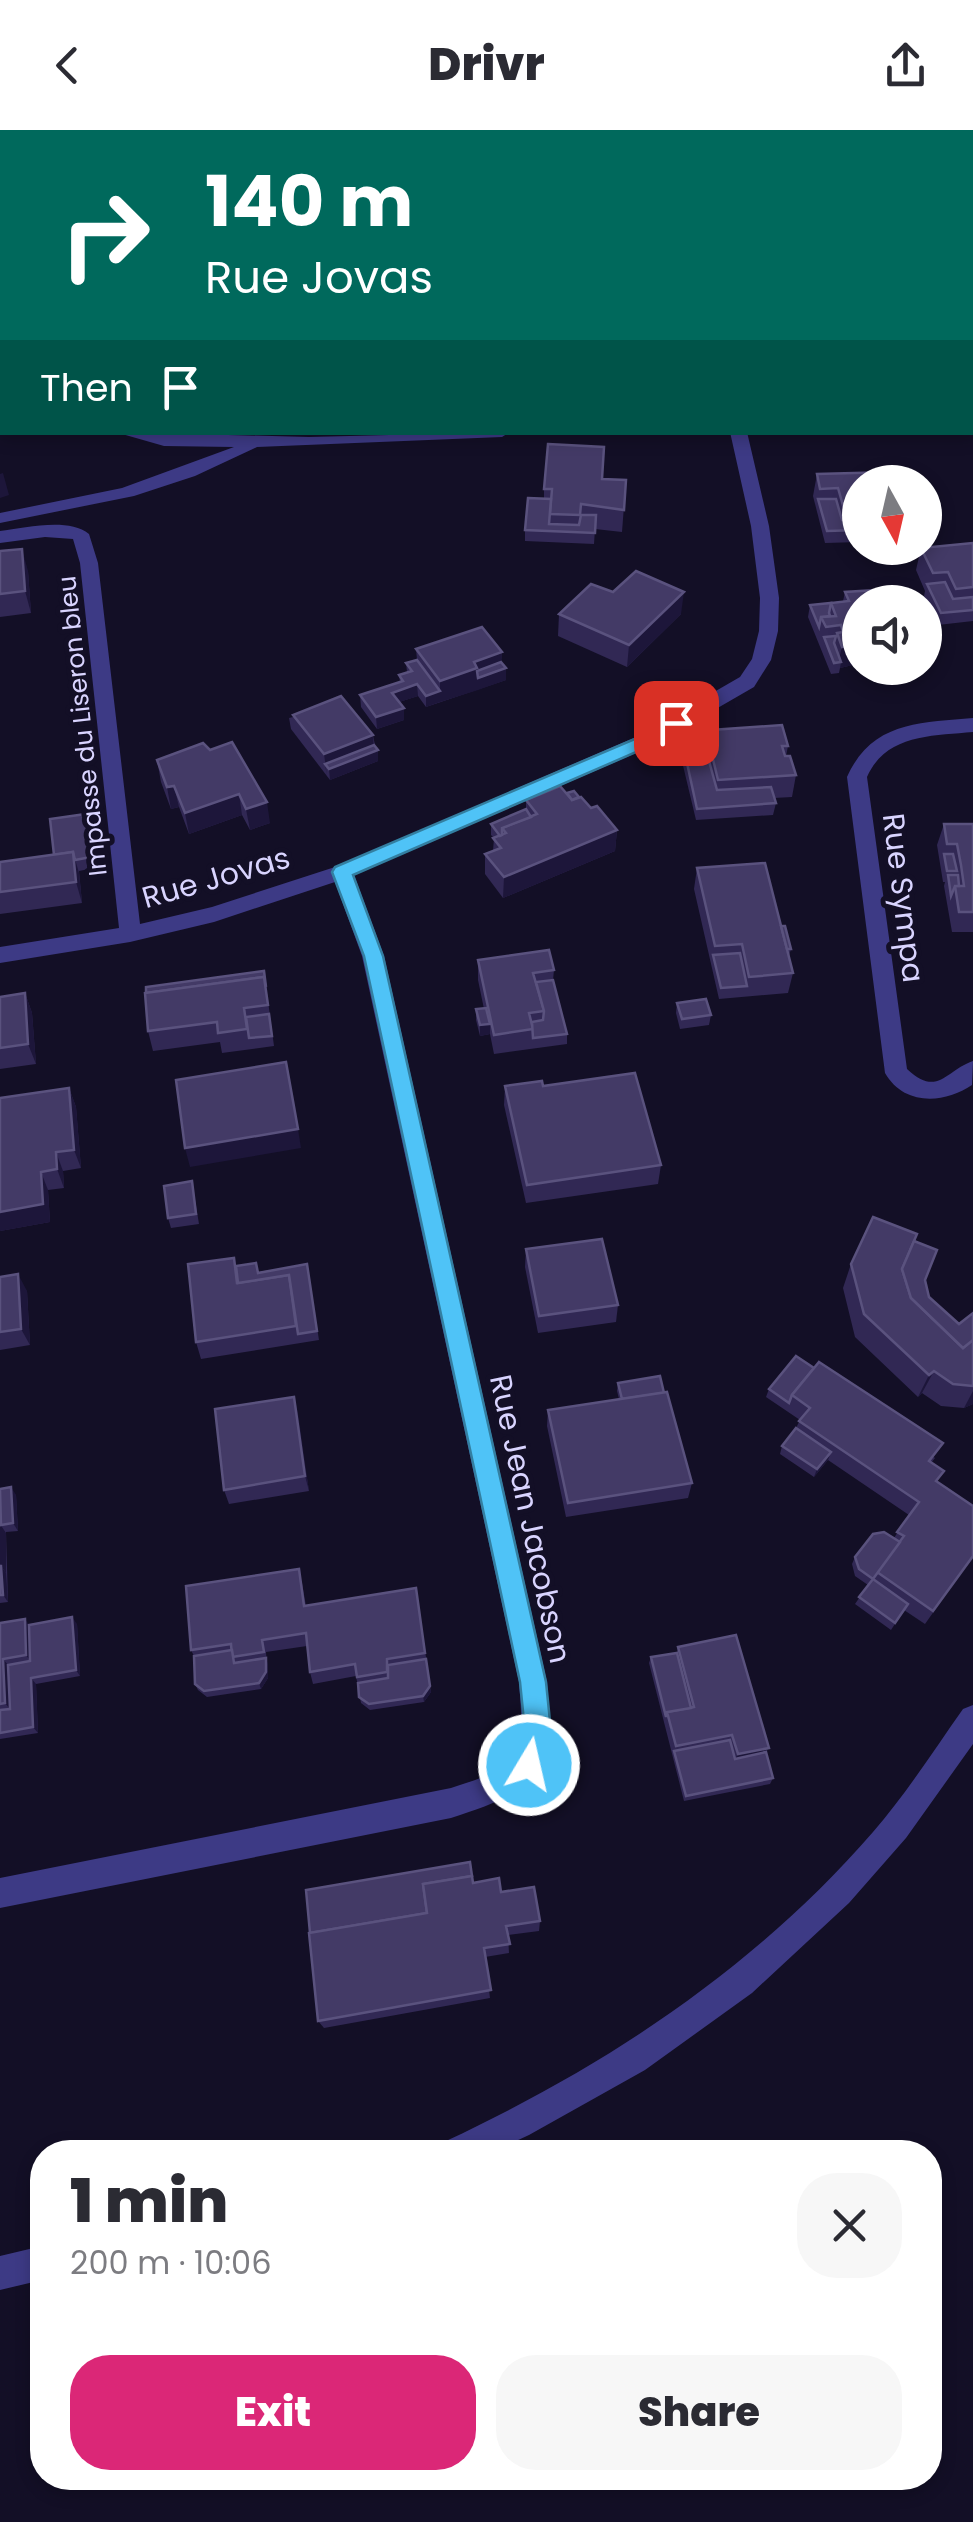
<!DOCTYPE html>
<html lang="en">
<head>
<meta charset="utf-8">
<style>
  :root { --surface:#fff; --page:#f7f7f7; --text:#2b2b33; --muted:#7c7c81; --accent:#db2777 }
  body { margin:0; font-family:Poppins,sans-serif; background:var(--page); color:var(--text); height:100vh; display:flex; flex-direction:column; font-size:38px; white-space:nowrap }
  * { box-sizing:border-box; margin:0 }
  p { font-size:32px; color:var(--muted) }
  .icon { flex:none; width:55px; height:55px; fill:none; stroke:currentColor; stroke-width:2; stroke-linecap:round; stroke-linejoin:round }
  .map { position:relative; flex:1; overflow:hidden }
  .panel { position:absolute; left:30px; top:2010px; width:912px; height:350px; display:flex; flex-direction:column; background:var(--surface); border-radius:40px; box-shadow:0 5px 15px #0003 }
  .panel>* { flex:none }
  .banner { position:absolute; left:0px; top:0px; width:975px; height:305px; box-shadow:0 5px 15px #0003; background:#00695c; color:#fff; overflow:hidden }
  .needle { width:65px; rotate:172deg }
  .tools { position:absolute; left:842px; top:335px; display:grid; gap:20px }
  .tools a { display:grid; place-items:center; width:100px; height:100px; border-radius:50%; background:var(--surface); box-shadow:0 5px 15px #0003; font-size:50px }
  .pin { position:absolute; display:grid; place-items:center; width:85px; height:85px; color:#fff; margin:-42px; border-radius:20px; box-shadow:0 5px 15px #0006 }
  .me { position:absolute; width:110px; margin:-55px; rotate:9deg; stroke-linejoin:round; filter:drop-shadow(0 0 8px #0008) }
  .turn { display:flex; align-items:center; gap:35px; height:210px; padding:0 40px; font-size:45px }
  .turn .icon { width:130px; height:130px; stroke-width:2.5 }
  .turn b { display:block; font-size:70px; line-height:85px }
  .then { display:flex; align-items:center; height:95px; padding:0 40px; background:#0003; gap:20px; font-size:38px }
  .round { display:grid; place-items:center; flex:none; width:105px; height:105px; border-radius:40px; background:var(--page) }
  .headline { display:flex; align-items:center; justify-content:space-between; height:170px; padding:0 40px }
  h1 { font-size:60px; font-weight:800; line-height:75px }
  .button { display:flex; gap:20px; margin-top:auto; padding:20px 40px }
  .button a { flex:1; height:115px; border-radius:40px; background:var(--accent); color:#fff; font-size:40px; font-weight:800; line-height:115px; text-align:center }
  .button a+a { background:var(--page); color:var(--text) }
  header { display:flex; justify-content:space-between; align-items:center; height:130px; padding:0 40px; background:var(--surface); font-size:45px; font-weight:800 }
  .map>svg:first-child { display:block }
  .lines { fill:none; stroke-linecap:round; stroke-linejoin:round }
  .minor { fill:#3d3a85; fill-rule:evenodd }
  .wall { fill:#312854 }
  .shaded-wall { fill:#1d163a }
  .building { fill:#433a66; stroke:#5a527e; stroke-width:2.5 }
  .route { fill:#4fc3f7; stroke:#337fa1; stroke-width:2.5 }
  .labels { text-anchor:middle; stroke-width:10; stroke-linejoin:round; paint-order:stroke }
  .far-street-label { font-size:25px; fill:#d9d4ff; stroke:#130f26 }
  .street-label { font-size:30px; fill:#d9d4ff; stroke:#130f26 }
</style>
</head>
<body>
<header><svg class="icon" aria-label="back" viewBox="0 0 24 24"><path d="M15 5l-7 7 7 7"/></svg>Drivr<svg class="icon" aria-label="share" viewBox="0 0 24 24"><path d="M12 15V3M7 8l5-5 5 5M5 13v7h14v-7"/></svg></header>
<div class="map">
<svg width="973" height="2392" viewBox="0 0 973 2392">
  <rect width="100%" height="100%" fill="#130f26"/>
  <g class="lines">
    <!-- minor -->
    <g class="minor">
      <polygon points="284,0 300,0 301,2 286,2"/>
      <polygon points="641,0 658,0 659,2 643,2"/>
      <rect x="972" y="34" width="1" height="8"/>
      <rect x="972" y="196" width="1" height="10"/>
      <polygon points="115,302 309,307 510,302 502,307 257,317 195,346 134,366 0,393 0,383 122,358 234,317 164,316"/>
      <path d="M730 302H747L769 396 779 468 778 501 771 530 754 557 650 617 354 745 384 826 547 1552C555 1648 540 1659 451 1688L0 1778V1748L451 1658C524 1635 525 1627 519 1552L362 826 335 752 214 792 130 812 0 833V817L119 798 80 433 73 409 45 407 0 413V401C25 398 68 387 89 404L98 433 140 794 212 777 335 737 636 607 740 547 752 529 759 501 760 468 751 396Z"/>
      <path d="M973 588V602C932 606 886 604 867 647L907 939C938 968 946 940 973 931L972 955C944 974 904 976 885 943L847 647C872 591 920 593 973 588Z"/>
      <path d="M973 1575V1614L906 1708 849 1773 752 1863 645 1940 529 2005 492 2022H441L446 2011C608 1935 755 1838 873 1702 906 1664 934 1620 963 1579Z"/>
      <polygon points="42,2116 42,2150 0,2160 0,2126"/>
    </g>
  </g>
  <!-- wall -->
  <g class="wall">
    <polygon points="886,0 966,0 965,2 886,2"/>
    <rect x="0" y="57" width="2" height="62"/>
    <polygon points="2,209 2,273 0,273 0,217"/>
    <polygon points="817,344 860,352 860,412 825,413 813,366"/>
    <polygon points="602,349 626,350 622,402 595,399 594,414 525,411 525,400 544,369 544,359"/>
    <polygon points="973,413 973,491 938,495 924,466 925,461 916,440 921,418"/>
    <polygon points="0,421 28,441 31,483 0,487"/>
    <polygon points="613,462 681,484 627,537 558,506 559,484"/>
    <polygon points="845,462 860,472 860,538 864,538 861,541 857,534 840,538 839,543 831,544 808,487 810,475 843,471"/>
    <polygon points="416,519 502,522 501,532 506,538 506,550 426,577 418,566 399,572 404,590 377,599 361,577 360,565 400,552 399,545 407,542 406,533 417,530"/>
    <polygon points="293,587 373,605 378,631 330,650 291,599 289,588"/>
    <polygon points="683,602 788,616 786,626 796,645 792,667 774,668 776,673 773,685 696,690 680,623"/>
    <polygon points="203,613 270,693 250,700 242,685 189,704 179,677 171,679 161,652 157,630"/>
    <polygon points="567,663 591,678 617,700 615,721 503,768 485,744 485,724 493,721 494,708 491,705 491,694 526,679 526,670"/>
    <polygon points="944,694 973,694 973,802 952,802 944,756 945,752 943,752 937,715"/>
    <polygon points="89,695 94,738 79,741 82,773 0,784 0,732 54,725"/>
    <polygon points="697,738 781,796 791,819 789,826 793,843 788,863 719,869 694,759"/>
    <polygon points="478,830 554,840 553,850 567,904 567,914 494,924 490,904 480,906 476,890 476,879 484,879 478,850"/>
    <polygon points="264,841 274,916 222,923 220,912 153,921 148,901"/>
    <polygon points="25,863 32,883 36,934 0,939 0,867"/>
    <polygon points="677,873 711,885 709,895 680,899 676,883"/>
    <polygon points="505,956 543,956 661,1035 658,1054 526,1073 504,975"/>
    <polygon points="69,958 76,977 81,1038 63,1041 64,1058 48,1060 50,1092 0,1101"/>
    <polygon points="192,1051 199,1094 171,1098 168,1088"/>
    <polygon points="526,1119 618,1175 616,1192 538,1203 525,1137"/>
    <polygon points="234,1128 236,1136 258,1142 307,1134 319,1210 201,1229 196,1212"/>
    <polygon points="907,1129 925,1150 929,1167 959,1194 973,1183 973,1274 964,1278 941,1276 922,1263 918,1267 855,1207 843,1158 851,1134"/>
    <polygon points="0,1147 27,1161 30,1215 0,1220"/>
    <polygon points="796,1226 935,1328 931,1333 937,1352 973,1426 925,1494 904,1480 891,1500 855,1474 868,1455 855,1446 852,1434 855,1427 894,1408 909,1385 828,1330 814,1347 780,1324 782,1316 796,1298 800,1290 766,1267 769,1259"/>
    <polygon points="618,1253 664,1263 692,1353 688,1368 566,1387 547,1296 548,1280 619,1269 617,1261"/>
    <polygon points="294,1267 309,1361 229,1374 224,1360"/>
    <polygon points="0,1359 16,1365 18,1401 6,1402 8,1472 0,1473"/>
    <polygon points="302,1453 306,1476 416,1458 431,1562 424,1572 370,1580 361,1573 356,1546 313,1554 310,1542 307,1516 266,1522 268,1548 261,1559 207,1567 198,1560 195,1554 194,1526 191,1520"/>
    <polygon points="0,1493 29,1495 77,1494 80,1546 36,1554 38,1603 0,1609"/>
    <polygon points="678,1517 766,1622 773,1648 770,1654 684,1671 649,1533 651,1527 677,1523"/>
    <polygon points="473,1753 501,1762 540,1791 539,1801 508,1805 509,1823 485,1827 490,1868 324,1898 318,1891"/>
  </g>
  <!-- shaded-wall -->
  <g class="shaded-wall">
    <polygon points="935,0 966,0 965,2 929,2"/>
    <polygon points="3,343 9,365 0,368 0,344"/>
    <polygon points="22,419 28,441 31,483 25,461"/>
    <polygon points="684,462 681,484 627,537 629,515"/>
    <polygon points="860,513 860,524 858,520 856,532 857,534 840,538 841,532 838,532 842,517"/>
    <polygon points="502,522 501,540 506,538 506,550 478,560 477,548 478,560 440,572 440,551 474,532"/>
    <polygon points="417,554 418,566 393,574 392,563"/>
    <polygon points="440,561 440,572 426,577 426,566"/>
    <polygon points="404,578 404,590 377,599 376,587"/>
    <polygon points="373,605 374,621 378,620 378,631 330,650 329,639 325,634 327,646 324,624"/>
    <polygon points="174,656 179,677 171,679 167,657"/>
    <polygon points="239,664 242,685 189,704 185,683"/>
    <polygon points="267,672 270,693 250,700 246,679"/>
    <polygon points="86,684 89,695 94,738 91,727"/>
    <polygon points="617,700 615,721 503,768 504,747"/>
    <polygon points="73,722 79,743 82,773 76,752"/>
    <polygon points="25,863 32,883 36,934 28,914"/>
    <polygon points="490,894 490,904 480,906 480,895"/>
    <polygon points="69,958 76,977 81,1038 74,1020"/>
    <polygon points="298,999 301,1018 190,1037 185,1018"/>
    <polygon points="56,1022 63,1041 64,1058 57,1039"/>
    <polygon points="41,1042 48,1060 50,1092 0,1101 0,1082"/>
    <polygon points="18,1144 27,1161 30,1215 21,1199"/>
    <polygon points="934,1241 922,1263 918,1267 929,1245"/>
    <polygon points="973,1261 973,1274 964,1278"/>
    <polygon points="294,1267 298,1283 309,1361 305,1346"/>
    <polygon points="831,1322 828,1330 814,1347 817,1339"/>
    <polygon points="11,1357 16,1365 18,1401 13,1393"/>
    <polygon points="0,1394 6,1403 6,1443 0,1434"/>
    <polygon points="1,1436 6,1443 8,1472 3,1465"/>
    <polygon points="72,1487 77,1494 80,1546 76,1540"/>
    <polygon points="25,1489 34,1502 35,1537 26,1525"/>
    <polygon points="266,1528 268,1534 268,1548 261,1559 259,1553"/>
    <polygon points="3,1529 13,1541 15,1585 5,1573"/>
    <polygon points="31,1548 36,1554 38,1603 33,1597"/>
    <polygon points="430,1556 431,1562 424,1572 423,1566"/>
    <polygon points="769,1618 763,1628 732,1634 738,1624"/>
  </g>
  <!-- building -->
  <g class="building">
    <polygon points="593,0 626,0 624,2 592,2"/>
    <rect x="0" y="57" width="2" height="40"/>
    <polygon points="2,209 2,235 0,235 0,217"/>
    <rect x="0" y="235" width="2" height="15"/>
    <polygon points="548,314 604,317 602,349 626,350 624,380 581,374 580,385 550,384 552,359 544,359"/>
    <polygon points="892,342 895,352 860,352 860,378 844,379 838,358 820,359 817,344"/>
    <polygon points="528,368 551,369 549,394 579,395 581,385 596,385 595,403 525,400"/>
    <polygon points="818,369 836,369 842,390 860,389 860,400 827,401"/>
    <polygon points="973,413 973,457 956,459 948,442 933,443 921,418"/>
    <polygon points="22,419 25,461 0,464 0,421"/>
    <polygon points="636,441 684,462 629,515 559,484 591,454 613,462"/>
    <polygon points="945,452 953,469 973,467 973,480 941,483 927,454"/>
    <polygon points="892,459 898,472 860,472 860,513 842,517 837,503 843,502 841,495 826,497 821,487 836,486 831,473 849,471 845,462"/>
    <polygon points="831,473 829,483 830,486 821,487 819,497 810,475"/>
    <polygon points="482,497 502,522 474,532 477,538 440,551 416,519"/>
    <polygon points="836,506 834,513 841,532 834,533 824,507"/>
    <polygon points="417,530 440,561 426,566 417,554 392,563 404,578 376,587 360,565 403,551 399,545 412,541 406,533"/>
    <polygon points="501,532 506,538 478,548 477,541"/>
    <polygon points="341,566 373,605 324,624 293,585"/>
    <polygon points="782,595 788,616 782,616 785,626 790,626 796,645 718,650 711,621 688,623 683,602"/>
    <polygon points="232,612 267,672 246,679 239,664 185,683 174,656 167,657 157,630 203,613 210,620"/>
    <polygon points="374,615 378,620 329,639 325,634"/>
    <polygon points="709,631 717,660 771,657 776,673 697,679 687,633"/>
    <polygon points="560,656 572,670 581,667 591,678 597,676 617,700 504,747 485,724 501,718 493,708 506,703 502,698 537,684 526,670"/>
    <polygon points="574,661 579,667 572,670 567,663"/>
    <polygon points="526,679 531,687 502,698 502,705 500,706 491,694"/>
    <polygon points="86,684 91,727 75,730 73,722 54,725 50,689"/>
    <polygon points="944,694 973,694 973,782 959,782 955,756 964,756 961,735 957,714 947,714"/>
    <polygon points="73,722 76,752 0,762 0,732"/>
    <polygon points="944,724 953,724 957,741 947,741"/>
    <polygon points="765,733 793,843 749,847 742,814 715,816 697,738"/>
    <polygon points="948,745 958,745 959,756 955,756 951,766"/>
    <polygon points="781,796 785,796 791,819 787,819"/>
    <polygon points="549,820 554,840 533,843 544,881 529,883 533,899 494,905 478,830"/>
    <polygon points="740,823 747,856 721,858 713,825"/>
    <polygon points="264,841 266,857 264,847 146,863 146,857"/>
    <polygon points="264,847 268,875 244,878 247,899 218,903 217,892 148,901 145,863"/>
    <polygon points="553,850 567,904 533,908 532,892 543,890 544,881 536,852"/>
    <polygon points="25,863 28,914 0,918 0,867"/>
    <polygon points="706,869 711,885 682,889 677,873"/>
    <polygon points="486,878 490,894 480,895 476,879"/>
    <polygon points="269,884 272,906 249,908 246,887"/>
    <polygon points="286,932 298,999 185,1018 176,950"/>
    <polygon points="635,943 661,1035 527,1055 505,956 542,951 543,956"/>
    <polygon points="69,958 74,1020 56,1022 57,1039 41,1042 43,1074 0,1082 0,968"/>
    <polygon points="192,1051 196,1084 168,1088 164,1056"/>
    <polygon points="873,1087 917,1104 902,1139 911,1168 963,1218 973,1210 973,1256 953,1254 934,1241 929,1245 864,1184 851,1134"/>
    <polygon points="602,1109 618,1175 539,1186 526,1119"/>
    <polygon points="914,1111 937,1120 925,1150 929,1167 959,1194 973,1183 973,1210 963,1218 911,1168 902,1139"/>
    <polygon points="234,1128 237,1153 289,1145 296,1196 196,1212 188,1134"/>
    <polygon points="256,1133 258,1143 307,1134 317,1201 298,1204 289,1145 238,1153 236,1136"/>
    <polygon points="18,1144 21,1199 0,1202 0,1147"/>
    <polygon points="796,1226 814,1238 792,1265 789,1273 769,1259"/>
    <polygon points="819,1232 943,1313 929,1331 944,1341 936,1351 973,1376 973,1426 933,1481 877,1442 904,1406 897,1402 919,1372 799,1291 810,1278 792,1265"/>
    <polygon points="660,1246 664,1263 622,1269 618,1253"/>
    <polygon points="667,1262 692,1353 568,1373 548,1280"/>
    <polygon points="294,1267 305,1346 224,1360 215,1279"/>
    <polygon points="796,1298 831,1322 817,1339 782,1316"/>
    <polygon points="11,1357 13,1393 1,1395 0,1359"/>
    <polygon points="884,1402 900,1412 873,1449 908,1474 895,1493 859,1467 873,1449 859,1439 855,1427 873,1404"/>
    <polygon points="0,1436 1,1436 3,1465 0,1465"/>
    <polygon points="299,1439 304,1476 416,1458 425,1523 387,1529 387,1542 357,1547 355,1534 310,1542 306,1503 262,1510 264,1522 232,1527 231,1514 191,1520 186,1456"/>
    <polygon points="72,1487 76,1540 31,1548 33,1597 0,1603 0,1580 10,1579 8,1535 30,1531 29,1495"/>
    <polygon points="25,1489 26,1525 3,1529 5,1573 0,1574 0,1493"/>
    <polygon points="736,1505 769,1618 738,1624 732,1605 676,1616 667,1582 694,1577 678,1517"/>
    <polygon points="232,1520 234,1533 266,1528 266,1542 259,1553 204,1561 195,1554 194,1526"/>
    <polygon points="677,1523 691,1578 667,1582 666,1587 651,1527"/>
    <polygon points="426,1529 430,1556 423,1566 369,1574 359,1567 358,1553 388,1548 388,1535"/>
    <polygon points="730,1610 735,1629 766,1622 773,1648 686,1666 674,1621"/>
    <polygon points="470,1732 472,1746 423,1754 427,1783 310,1803 306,1760"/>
    <polygon points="472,1746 473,1753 499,1748 501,1762 534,1757 540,1791 506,1796 510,1814 484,1818 491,1860 318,1891 309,1803 427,1783 423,1754"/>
  </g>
  <!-- route -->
  <polygon class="route" points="676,587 683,588 683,597 650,616 353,745 383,826 546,1552 551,1601 538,1644 529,1648 519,1644 516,1635 525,1601 520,1552 364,826 332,742 335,737 637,608"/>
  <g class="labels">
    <!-- far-street labels -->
    <g class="far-street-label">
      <text transform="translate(82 596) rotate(-96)" y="9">Impasse du Liseron bleu</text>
    </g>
    <!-- street labels -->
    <g class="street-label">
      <text transform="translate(216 748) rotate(-16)" y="10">Rue Jovas</text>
      <text transform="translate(903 768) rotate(83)" y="10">Rue Sympa</text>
      <text transform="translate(530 1389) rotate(78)" y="10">Rue Jean Jacobson</text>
    </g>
  </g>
</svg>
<div class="tools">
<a><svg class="needle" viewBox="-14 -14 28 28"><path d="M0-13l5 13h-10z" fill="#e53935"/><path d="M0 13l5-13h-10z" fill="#7c7c81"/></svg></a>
<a><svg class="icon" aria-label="sound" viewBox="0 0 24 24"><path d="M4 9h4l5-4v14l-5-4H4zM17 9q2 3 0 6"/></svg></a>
</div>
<div class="pin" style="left:676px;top:593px;background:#d93025"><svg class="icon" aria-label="arrive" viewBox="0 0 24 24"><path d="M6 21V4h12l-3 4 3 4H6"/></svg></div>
<svg class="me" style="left:529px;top:1635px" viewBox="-20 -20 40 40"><circle r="17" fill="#4fc3f7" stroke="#fff" stroke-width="3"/><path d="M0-11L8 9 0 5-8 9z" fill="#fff"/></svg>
<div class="banner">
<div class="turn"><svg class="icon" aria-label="right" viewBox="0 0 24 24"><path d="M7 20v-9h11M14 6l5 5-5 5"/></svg><div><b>140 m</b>Rue Jovas</div></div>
<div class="then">Then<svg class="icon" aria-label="arrive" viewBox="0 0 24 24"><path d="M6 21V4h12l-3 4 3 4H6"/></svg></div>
</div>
<section class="panel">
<div class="headline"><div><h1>1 min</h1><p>200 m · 10:06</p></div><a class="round"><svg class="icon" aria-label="close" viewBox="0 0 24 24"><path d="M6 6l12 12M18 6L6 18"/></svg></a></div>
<div class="button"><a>Exit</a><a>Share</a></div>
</section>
</div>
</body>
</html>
